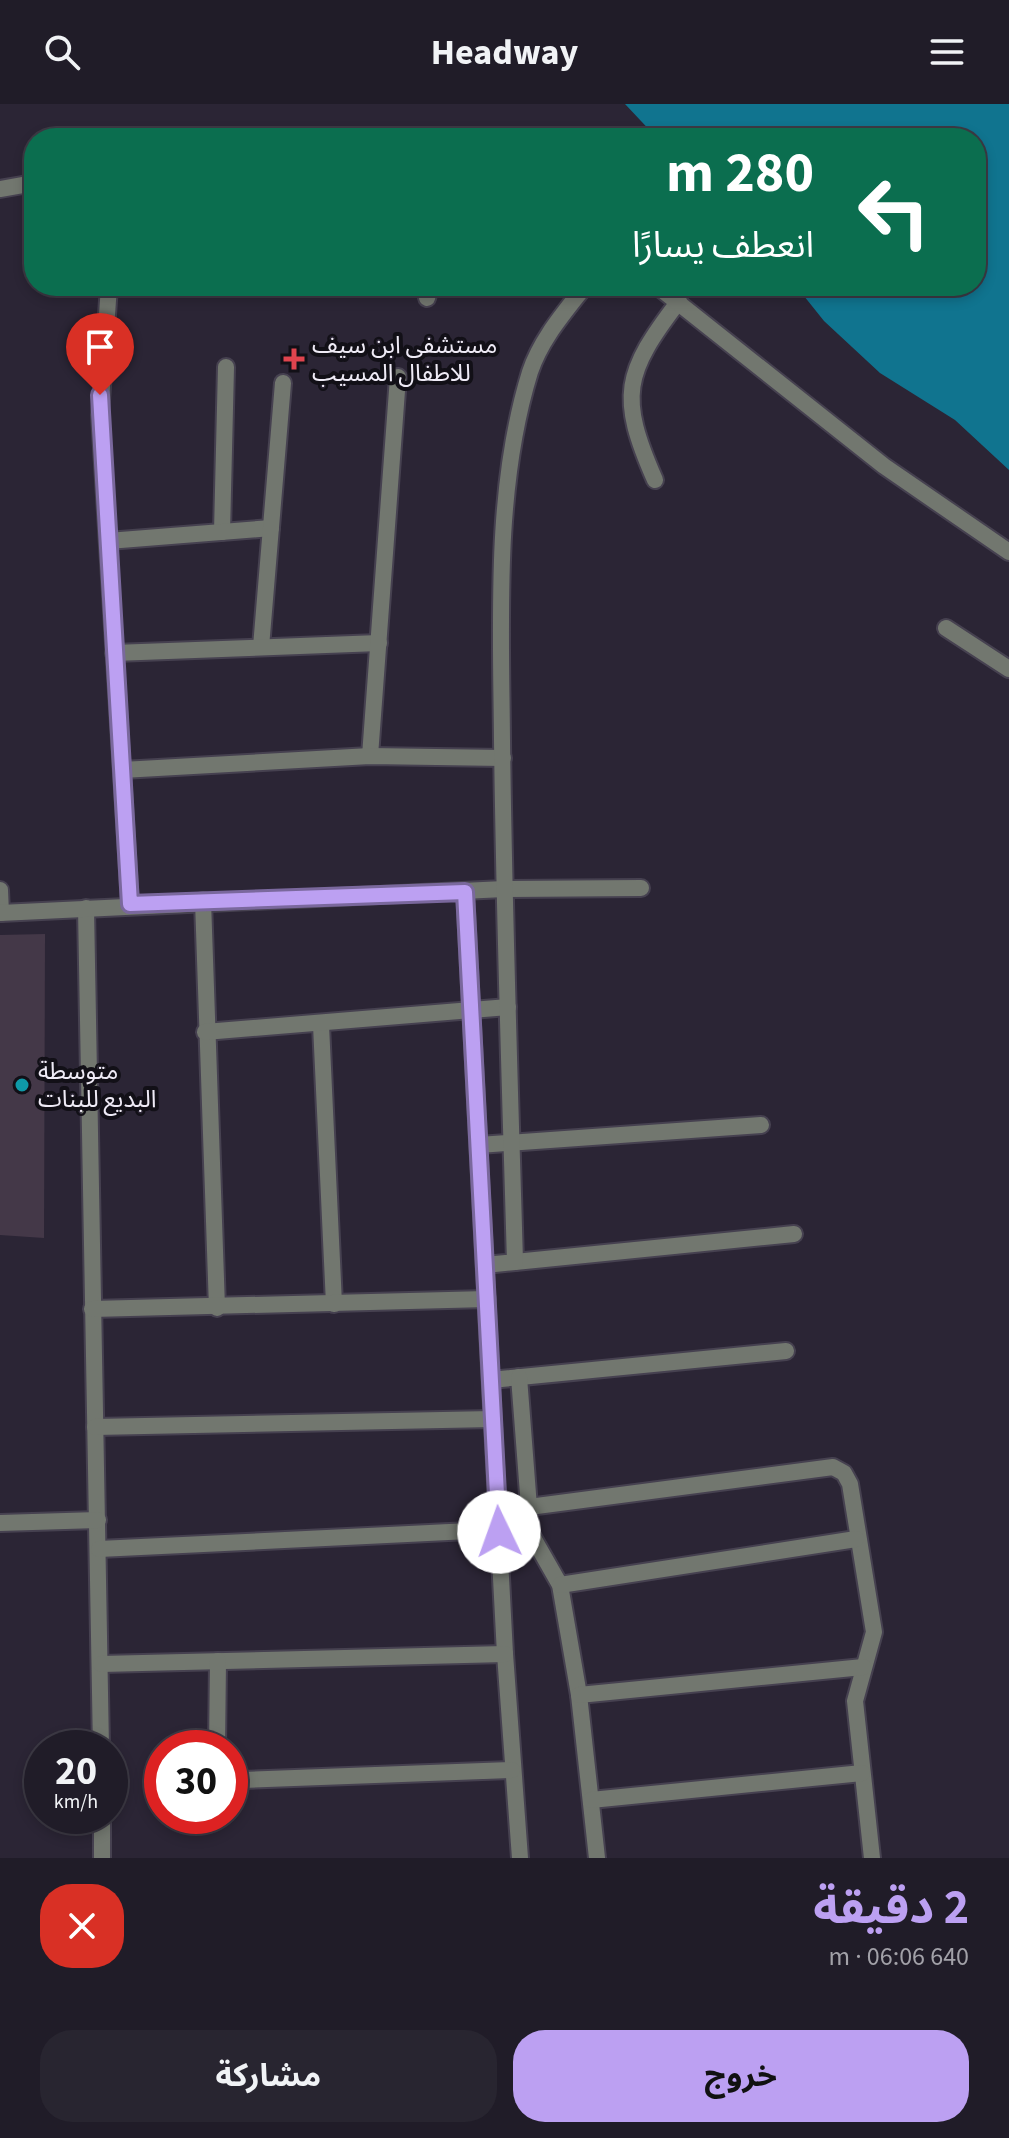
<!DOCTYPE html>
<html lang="ar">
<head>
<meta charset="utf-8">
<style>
  :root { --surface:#201c28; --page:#282530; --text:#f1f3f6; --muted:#a2a1a8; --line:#3d3a45; --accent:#bca0f2 }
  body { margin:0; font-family:"Source Sans 3","Noto Sans Arabic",sans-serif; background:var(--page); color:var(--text); direction:rtl; height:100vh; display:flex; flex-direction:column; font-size:30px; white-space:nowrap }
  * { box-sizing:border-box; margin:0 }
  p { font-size:26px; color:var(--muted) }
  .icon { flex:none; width:44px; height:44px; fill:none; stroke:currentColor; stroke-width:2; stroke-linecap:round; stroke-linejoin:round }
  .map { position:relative; height:1754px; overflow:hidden; direction:ltr }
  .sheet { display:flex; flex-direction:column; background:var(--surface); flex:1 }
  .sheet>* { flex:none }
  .top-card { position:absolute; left:24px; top:24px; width:962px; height:168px; border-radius:32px; box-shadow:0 4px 12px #0003,0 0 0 2px var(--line); direction:rtl; background:#0b6e4f; color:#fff; overflow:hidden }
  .speed { position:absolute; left:24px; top:1626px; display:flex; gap:16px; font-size:40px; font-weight:700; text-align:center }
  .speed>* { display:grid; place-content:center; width:104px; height:104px; border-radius:50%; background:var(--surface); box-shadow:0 4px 12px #0003,0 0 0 2px var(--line); line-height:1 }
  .speed small { font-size:20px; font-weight:400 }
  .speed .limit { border:12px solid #d22; background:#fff; color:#111 }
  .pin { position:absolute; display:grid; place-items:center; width:68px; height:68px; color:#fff; margin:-82px -34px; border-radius:50% 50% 50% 0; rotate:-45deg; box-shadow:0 0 8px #0007 }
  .pin .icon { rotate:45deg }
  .me { position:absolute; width:88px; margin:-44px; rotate:357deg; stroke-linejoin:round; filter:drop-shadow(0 0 6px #0008) }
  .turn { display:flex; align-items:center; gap:28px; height:168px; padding:0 40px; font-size:36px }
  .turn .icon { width:104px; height:104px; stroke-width:2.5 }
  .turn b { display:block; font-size:56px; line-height:68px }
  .round { display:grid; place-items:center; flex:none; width:84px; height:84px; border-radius:32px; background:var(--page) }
  .head { display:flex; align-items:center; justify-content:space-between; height:136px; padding:0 40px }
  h1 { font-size:48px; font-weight:700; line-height:60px; color:var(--accent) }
  .cta { display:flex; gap:16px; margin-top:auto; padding:16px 40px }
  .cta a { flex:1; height:92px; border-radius:32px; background:var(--accent); color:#111; font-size:32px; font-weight:700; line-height:92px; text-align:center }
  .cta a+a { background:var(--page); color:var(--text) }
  header { display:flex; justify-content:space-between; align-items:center; height:104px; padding:0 40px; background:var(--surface); font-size:36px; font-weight:700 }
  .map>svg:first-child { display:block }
  .water { fill:#10748f }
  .building { fill:#443848 }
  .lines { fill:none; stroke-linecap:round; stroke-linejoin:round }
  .minor-casing { stroke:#464150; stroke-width:20 }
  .tertiary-casing { stroke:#464150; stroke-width:20 }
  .minor { stroke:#72776f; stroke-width:16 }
  .tertiary { stroke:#72776f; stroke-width:16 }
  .route-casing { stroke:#7a689d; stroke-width:20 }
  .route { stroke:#bca0f2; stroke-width:14 }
  .health-dot { fill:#e0444e; stroke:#121017; stroke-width:3 }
  .culture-dot { fill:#0f9aa8; stroke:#121017; stroke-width:3 }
  .labels { text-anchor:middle; stroke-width:8; stroke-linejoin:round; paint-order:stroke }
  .poi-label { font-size:24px; fill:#efebf6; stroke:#121017; text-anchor:start }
</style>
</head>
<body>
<header><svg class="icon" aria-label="menu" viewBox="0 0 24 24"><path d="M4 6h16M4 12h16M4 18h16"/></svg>Headway<svg class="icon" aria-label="search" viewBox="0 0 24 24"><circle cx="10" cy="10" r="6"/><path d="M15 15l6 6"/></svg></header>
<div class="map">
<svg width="1009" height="1754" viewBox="0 0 1009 1754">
  <rect width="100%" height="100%" fill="#2b2535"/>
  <!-- water -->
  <polygon class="water" points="625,0 1009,0 1009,366 955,316 880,269 824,217 796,182 976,182 976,34 657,34"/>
  <!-- building -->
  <polygon class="building" points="45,830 44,1134 0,1131 0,831"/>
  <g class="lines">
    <!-- minor casing -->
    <g class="minor-casing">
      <g id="minor">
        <polyline points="109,182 100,311 130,800"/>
        <polyline points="427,194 430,182"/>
        <path d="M655 376C618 292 624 269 679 197"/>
        <polyline points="222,428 226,263"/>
        <polyline points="108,437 271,424"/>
        <polyline points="946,524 1009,565"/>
        <polyline points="261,543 283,279"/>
        <polyline points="114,549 379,539"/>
        <polyline points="370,652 398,273"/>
        <polyline points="122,666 370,652 503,654"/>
        <polyline points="0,786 1,809"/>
        <polyline points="465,788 505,1550 520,1754"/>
        <polyline points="203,797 217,1204"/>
        <polyline points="86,804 101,1644"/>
        <polyline points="0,809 504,785 641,784"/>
        <polyline points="321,921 334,1200"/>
        <polyline points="205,928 508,903"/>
        <polyline points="479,1041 761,1021"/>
        <polyline points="515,1158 794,1130"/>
        <path d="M485 1161 515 1158C510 984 504 810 502 636 501 516 494 384 530 268 541 235 564 209 585 182"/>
        <polyline points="92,1205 487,1195"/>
        <polyline points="491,1276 786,1247"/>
        <polyline points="95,1323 493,1315"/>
        <polyline points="529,1403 833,1363 844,1369 850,1380 874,1528 855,1597 872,1754"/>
        <polyline points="523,1416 560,1481 579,1591 597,1754"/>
        <polyline points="0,1419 98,1416"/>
        <polyline points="99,1445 512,1425 523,1416 529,1403 519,1273"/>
        <polyline points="560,1481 856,1435"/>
        <polyline points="101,1560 505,1550"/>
        <polyline points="579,1591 863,1563"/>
        <polyline points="217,1644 218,1557"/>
        <polyline points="230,1671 243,1676 512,1666"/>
        <polyline points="591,1696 862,1669"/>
        <polyline points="102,1712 102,1754"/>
      </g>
    </g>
    <!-- tertiary casing -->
    <g class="tertiary-casing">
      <g id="tertiary">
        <polyline points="0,85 34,79"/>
        <polyline points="657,182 884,362 1009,448"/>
      </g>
    </g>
    <!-- minor -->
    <use href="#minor" class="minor"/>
    <!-- tertiary -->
    <use href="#tertiary" class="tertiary"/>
  </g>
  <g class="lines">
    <!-- route casing -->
    <g class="route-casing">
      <polyline id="route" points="100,291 130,800 465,788 499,1428"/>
    </g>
    <!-- route -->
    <use href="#route" class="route"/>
  </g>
  <!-- markers -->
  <path class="health-dot" d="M290 243h8v8h8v8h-8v8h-8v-8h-8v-8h8z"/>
  <circle class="culture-dot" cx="22" cy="981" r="8"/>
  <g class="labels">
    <!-- poi labels -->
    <g class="poi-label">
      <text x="312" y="249">مستشفى ابن سيف<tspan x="312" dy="28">للاطفال المسيب</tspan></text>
      <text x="38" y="975">متوسطة<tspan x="38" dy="28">البديع للبنات</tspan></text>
    </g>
  </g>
</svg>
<div class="speed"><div>20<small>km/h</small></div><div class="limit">30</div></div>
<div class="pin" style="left:100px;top:291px;background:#d93025"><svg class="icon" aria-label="arrive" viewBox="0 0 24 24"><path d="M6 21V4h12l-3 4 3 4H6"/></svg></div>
<svg class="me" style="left:499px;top:1428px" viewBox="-20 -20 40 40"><circle r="19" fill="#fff"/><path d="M0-13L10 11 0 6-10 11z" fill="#bca0f2"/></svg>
<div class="top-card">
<div class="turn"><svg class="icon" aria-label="left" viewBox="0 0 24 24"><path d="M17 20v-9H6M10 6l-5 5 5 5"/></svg><div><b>280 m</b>انعطف يسارًا</div></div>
</div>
</div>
<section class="sheet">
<div class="head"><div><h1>2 دقيقة</h1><p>640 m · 06:06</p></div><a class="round" style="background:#d93025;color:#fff"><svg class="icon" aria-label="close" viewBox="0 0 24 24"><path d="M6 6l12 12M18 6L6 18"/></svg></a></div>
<div class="cta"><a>خروج</a><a>مشاركة</a></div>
</section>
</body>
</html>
